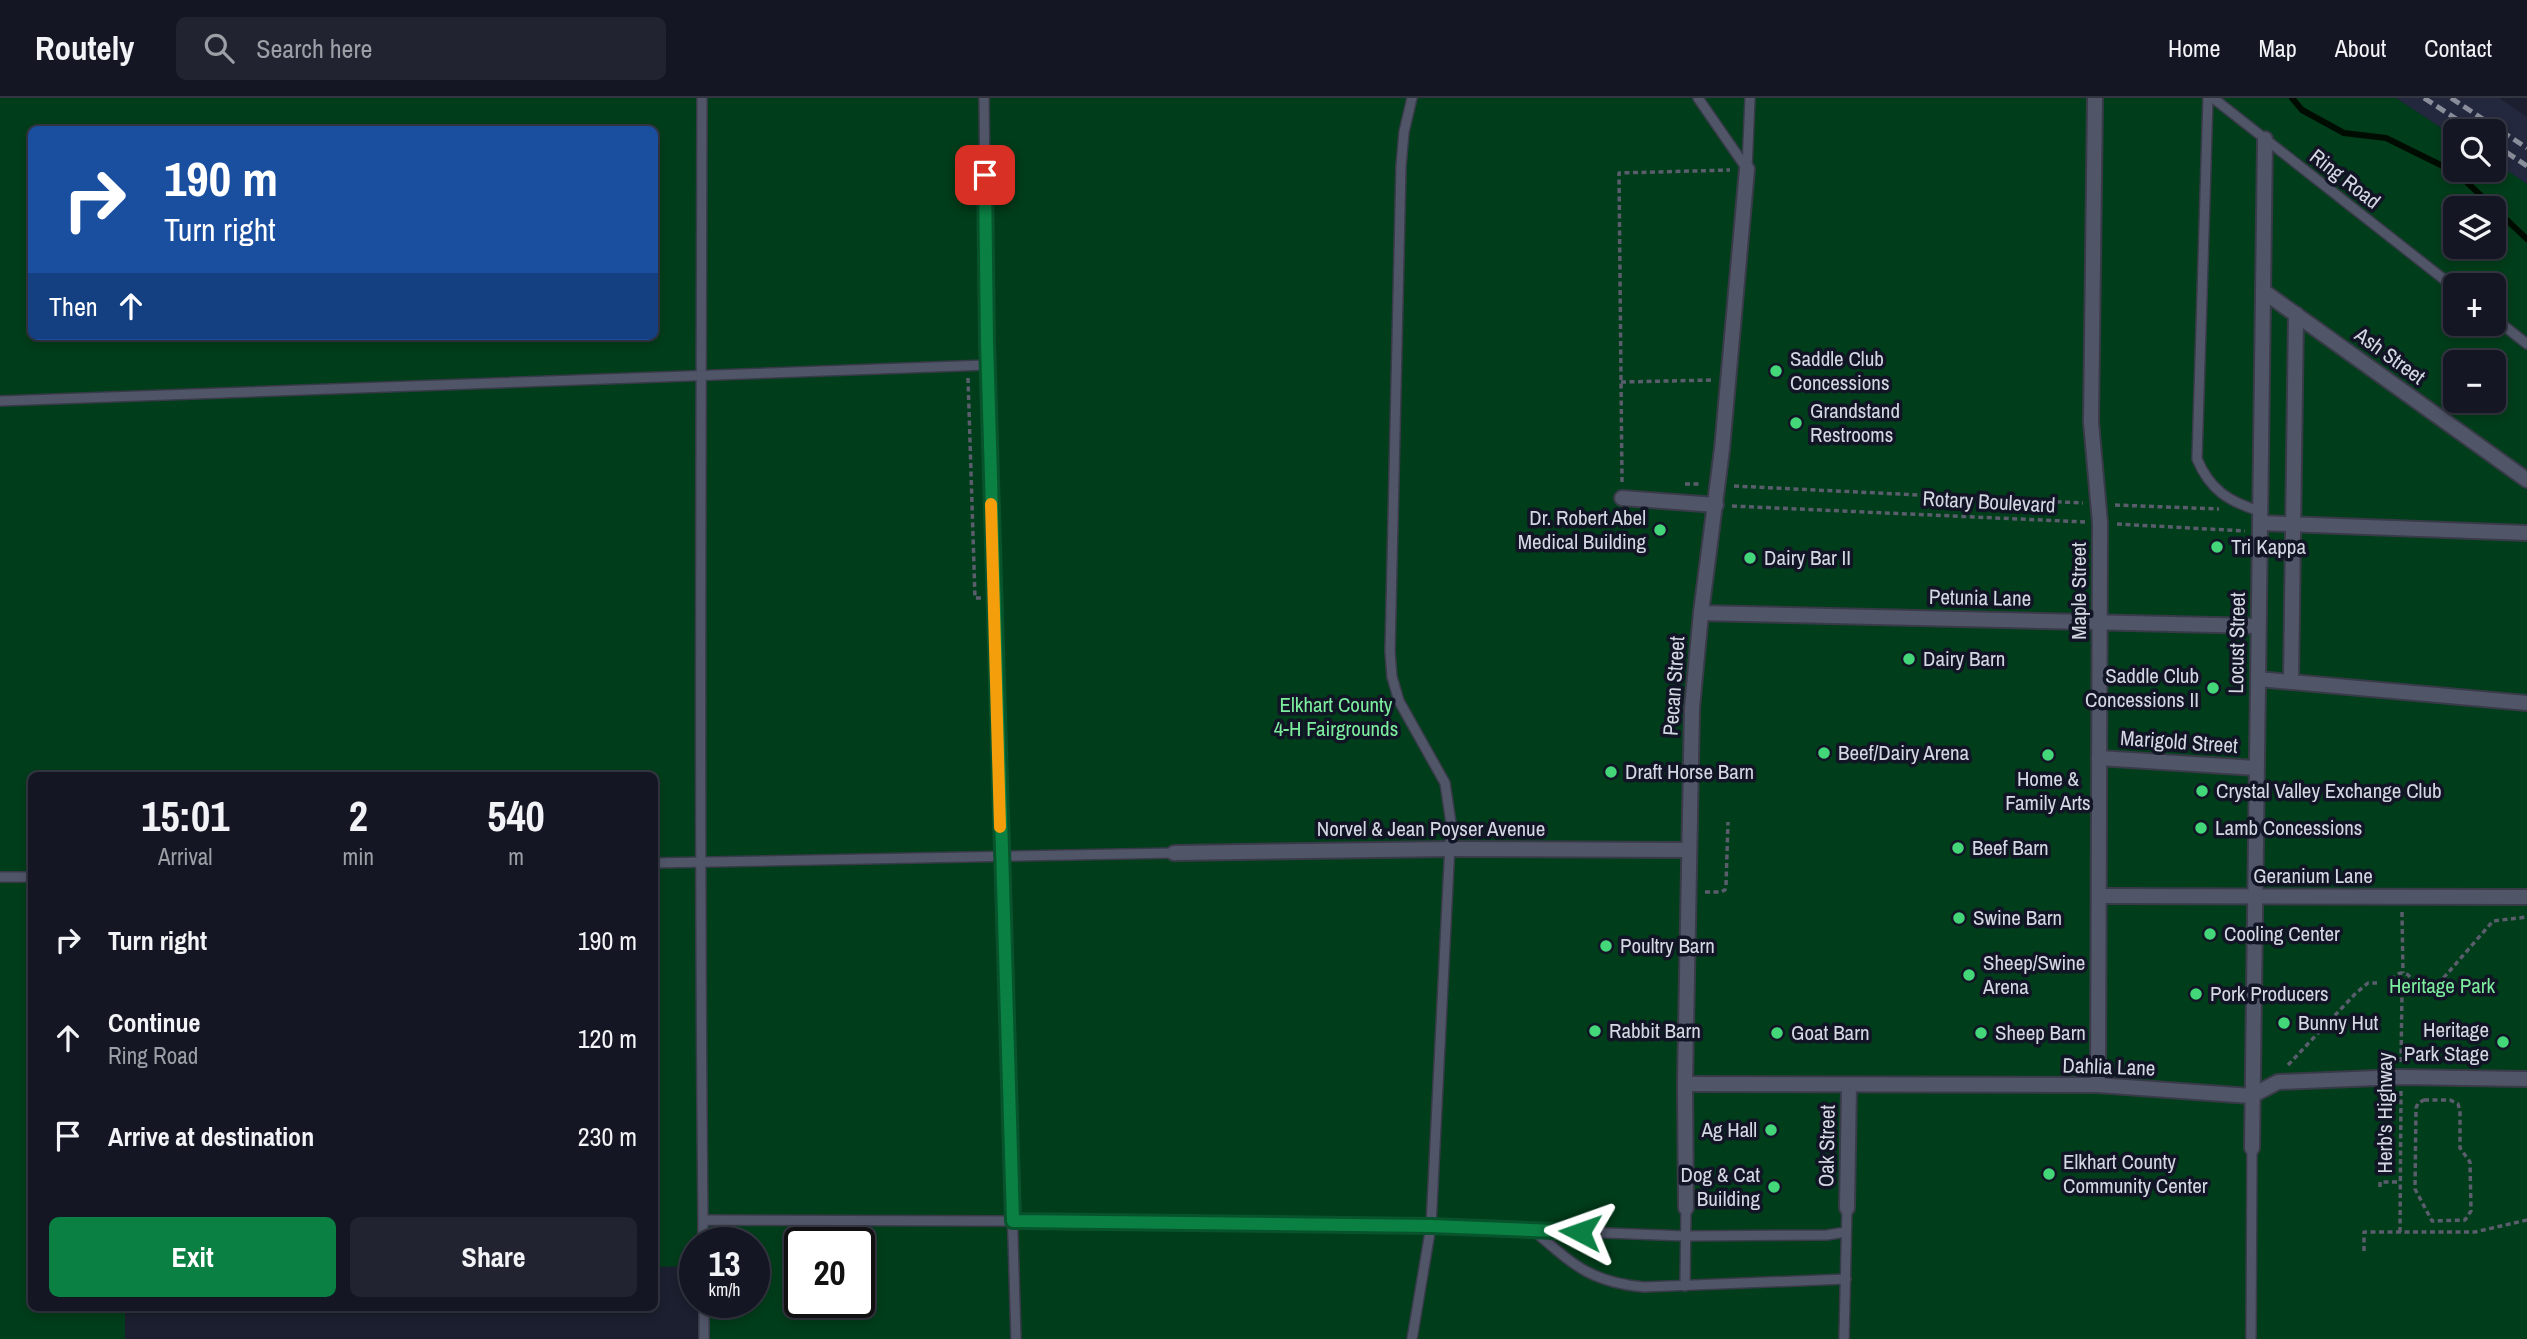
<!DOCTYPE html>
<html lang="en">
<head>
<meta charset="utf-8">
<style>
  :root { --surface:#141723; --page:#212430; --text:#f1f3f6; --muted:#9d9fa6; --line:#333641; --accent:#0b8043 }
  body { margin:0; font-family:"Archivo Narrow",sans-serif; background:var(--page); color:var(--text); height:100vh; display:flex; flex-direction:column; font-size:26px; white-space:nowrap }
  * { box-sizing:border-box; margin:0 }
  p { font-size:23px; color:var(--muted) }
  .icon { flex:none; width:38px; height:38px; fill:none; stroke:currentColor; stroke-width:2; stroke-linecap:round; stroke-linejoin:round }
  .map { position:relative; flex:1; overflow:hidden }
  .sheet { position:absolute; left:28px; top:674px; width:630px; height:539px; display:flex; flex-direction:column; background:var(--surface); border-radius:10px; box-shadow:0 4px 10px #0003,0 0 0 2px var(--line) }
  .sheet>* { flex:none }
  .banner { position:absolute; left:28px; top:28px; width:630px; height:214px; border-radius:10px; box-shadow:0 4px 10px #0003,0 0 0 2px var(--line); background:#1a4fa0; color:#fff; overflow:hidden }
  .buttons { position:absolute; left:2443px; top:21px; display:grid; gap:14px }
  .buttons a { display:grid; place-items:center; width:63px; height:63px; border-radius:10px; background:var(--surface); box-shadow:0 4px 10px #0003,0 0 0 2px var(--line); font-size:35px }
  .speed { position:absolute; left:679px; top:1129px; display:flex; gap:14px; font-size:35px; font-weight:700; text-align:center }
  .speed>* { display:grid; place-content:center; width:91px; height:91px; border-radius:50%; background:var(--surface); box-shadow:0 4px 10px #0003,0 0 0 2px var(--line); line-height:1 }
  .speed small { font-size:18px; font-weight:400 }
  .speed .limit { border:4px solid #111; border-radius:10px; background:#fff; color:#111 }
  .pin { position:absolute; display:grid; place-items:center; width:60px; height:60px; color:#fff; margin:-30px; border-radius:14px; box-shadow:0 4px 10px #0006 }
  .me { position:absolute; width:77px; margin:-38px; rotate:274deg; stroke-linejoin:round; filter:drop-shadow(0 0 5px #0008) }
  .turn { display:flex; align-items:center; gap:24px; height:147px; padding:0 21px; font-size:32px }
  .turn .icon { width:91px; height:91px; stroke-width:2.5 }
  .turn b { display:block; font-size:49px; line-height:60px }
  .then { display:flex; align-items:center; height:66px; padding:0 21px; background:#0003; gap:14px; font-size:26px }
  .eta { display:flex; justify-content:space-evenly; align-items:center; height:119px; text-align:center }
  .eta b { font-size:42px; font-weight:700; line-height:49px }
  .primary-button { display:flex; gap:14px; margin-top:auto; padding:14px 21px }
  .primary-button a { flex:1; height:80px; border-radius:10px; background:var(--accent); color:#fff; font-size:28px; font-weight:700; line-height:80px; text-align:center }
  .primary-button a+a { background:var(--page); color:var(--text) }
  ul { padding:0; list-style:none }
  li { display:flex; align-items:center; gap:21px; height:98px; padding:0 21px }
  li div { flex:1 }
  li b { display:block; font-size:26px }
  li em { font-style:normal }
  header { display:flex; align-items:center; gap:42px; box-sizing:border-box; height:98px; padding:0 35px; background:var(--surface); border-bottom:2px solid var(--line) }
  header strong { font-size:33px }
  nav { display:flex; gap:38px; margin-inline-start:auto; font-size:24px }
  .search { width:490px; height:63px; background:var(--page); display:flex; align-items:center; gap:18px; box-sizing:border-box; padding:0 24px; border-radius:10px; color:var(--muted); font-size:26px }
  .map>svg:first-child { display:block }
  .built { fill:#23283e }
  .green { fill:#003d1a; fill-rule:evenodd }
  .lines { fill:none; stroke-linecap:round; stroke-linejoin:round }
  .stream { stroke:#000c01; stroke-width:6 }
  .service-casing { stroke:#383a48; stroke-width:12 }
  .pedestrian-casing { stroke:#383a48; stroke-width:18 }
  .path { stroke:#5a5d6c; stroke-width:3.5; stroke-dasharray:5 3.5; stroke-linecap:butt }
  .service { stroke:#505568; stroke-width:9 }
  .pedestrian { stroke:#505568; stroke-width:14 }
  .rail { stroke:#8a8d9a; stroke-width:5; stroke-dasharray:10 5; stroke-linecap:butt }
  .route-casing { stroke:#07532c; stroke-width:18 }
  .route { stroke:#0b8043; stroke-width:12 }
  .slow { stroke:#f59e0b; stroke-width:12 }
  .poi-dot { fill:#44d77a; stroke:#121525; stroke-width:2.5 }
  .labels { text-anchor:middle; stroke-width:7; stroke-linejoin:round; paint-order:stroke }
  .street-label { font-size:21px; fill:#d5d8e3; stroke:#121525 }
  .poi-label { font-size:21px; fill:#d5d8e3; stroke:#121525; text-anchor:start }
  .park-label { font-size:21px; fill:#7cee9e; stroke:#121525 }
</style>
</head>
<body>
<header>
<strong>Routely</strong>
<div class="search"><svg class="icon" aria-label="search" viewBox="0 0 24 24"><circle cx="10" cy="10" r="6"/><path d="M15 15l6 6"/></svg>Search here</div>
<nav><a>Home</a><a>Map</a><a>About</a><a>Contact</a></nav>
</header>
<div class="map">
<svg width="2527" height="1241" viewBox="0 0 2527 1241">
  <rect width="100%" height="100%" fill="#1b1f2f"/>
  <!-- built -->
  <polygon class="built" points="2396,0 2499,0 2527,19 2527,86 2494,64 2494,33 2455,33 2455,39"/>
  <!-- green -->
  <path class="green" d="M0 0H2396L2455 39V72H2494V64L2527 86V1241H705V1204H754V1144H695V1168L655 1169 654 677H32V1209H125V1241H0ZM32 32H654V238H32ZM2455 110H2494V149H2455ZM2455 187H2494V226H2455ZM2455 264H2494V303H2455ZM800 1144H859V1204H800Z"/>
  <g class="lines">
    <!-- stream -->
    <polyline class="stream" points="2292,0 2302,12 2344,35 2386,40 2457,75 2527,141"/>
    <!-- service casing -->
    <g class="service-casing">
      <g id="service">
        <path d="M702 0C701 374 699 748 703 1122"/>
        <polyline points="984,0 987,267 1016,1241"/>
        <polyline points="1698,0 1747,71"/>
        <path d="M2208 0 2197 361C2210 392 2229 404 2260 413"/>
        <polyline points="2213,0 2455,190"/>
        <polyline points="1747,71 1750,0"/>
        <polyline points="2494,220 2527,246"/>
        <polyline points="0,303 987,267"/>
        <polyline points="654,765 1174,755"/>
        <polyline points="0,779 32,779"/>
        <path d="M1533 1132C1573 1166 1589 1184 1644 1189L1846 1181"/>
        <polyline points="703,1144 703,1122 1013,1123 1431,1128 1685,1138 1827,1137 1846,1134"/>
        <polyline points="1685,1188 1686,1110"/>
        <polyline points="704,1204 704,1241"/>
        <polyline points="1412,1241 1431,1128 1451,725 1445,685 1399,603 1392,579 1390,554 1401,68 1404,34 1412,0"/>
        <polyline points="1844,1241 1847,1110"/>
        <polyline points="2251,1241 2252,1050"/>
      </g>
    </g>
    <!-- pedestrian casing -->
    <g class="pedestrian-casing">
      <g id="pedestrian">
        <polyline points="2095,0 2091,324 2100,425 2098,987"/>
        <polyline points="2263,193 2527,382"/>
        <polyline points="1622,400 1716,407"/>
        <polyline points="2260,425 2527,435"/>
        <polyline points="1701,515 2258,528"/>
        <polyline points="2258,581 2527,605"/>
        <polyline points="2291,584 2296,216"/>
        <polyline points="2099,660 2256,670"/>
        <polyline points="1174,755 1450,751 1689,752"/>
        <polyline points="2099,798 2527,799"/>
        <polyline points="1685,986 2098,987 2251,998 2278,984 2401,979 2527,981"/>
        <polyline points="2252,1050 2265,41"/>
        <polyline points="1686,1110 1685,986 1692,610 1701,515 1722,351 1747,71"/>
        <polyline points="1847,1110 1849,987"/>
      </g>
    </g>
    <!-- path -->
    <g class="path">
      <polyline points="968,280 975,500 981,500"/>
      <polyline points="1621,284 1714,282"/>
      <polyline points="1622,384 1619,75 1730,72"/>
      <polyline points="1685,386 1702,386"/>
      <polyline points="1734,388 2083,405"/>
      <polyline points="2115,407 2219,411"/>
      <polyline points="1732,408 2085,424"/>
      <polyline points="2117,426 2245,433"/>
      <polyline points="1705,794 1720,794 1725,792 1726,787 1728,724"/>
      <polyline points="2402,814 2403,875"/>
      <circle cx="2402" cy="885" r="10"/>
      <polyline points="2412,886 2433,887 2440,884 2493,823 2527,819"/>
      <polyline points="2401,964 2402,895"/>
      <polyline points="2288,967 2356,895 2368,885 2377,885"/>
      <polygon points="2424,1002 2450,1002 2458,1006 2460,1013 2460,1050 2470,1064 2471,1113 2465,1122 2432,1123 2415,1091 2416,1010 2418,1005"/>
      <polyline points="2380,1089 2380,1084 2400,1084"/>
      <polyline points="2400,1134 2401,993"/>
      <polyline points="2364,1153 2364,1134 2475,1134 2527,1122"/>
    </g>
    <!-- service -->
    <use href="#service" class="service"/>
    <!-- pedestrian -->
    <use href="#pedestrian" class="pedestrian"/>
    <!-- rail -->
    <g class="rail">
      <polyline points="2424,0 2475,33"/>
      <polyline points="2451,0 2527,50"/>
      <polyline points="2494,46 2527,68"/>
    </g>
  </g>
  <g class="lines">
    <!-- route casing -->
    <g class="route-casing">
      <polyline id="route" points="985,77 987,244 1013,1123 1431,1128 1580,1134"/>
    </g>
    <!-- route -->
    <use href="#route" class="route"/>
    <!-- slow -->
    <polyline class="slow" points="991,406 1000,729"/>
  </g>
  <!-- markers -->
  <g class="poi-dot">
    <circle cx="1776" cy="273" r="7"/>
    <circle cx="1796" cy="325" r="7"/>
    <circle cx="1660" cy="432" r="7"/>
    <circle cx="2217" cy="449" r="7"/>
    <circle cx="1750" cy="460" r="7"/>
    <circle cx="1909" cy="561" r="7"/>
    <circle cx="2213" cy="590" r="7"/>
    <circle cx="1824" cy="655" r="7"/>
    <circle cx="2048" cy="657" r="7"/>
    <circle cx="1611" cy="674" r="7"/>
    <circle cx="2202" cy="693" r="7"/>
    <circle cx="2201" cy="730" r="7"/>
    <circle cx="1958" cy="750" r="7"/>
    <circle cx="1959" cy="820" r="7"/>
    <circle cx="2210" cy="836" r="7"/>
    <circle cx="1606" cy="848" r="7"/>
    <circle cx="1969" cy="877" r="7"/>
    <circle cx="2196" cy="896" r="7"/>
    <circle cx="2284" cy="925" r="7"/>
    <circle cx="1595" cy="933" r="7"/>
    <circle cx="1777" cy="935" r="7"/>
    <circle cx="1981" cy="935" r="7"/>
    <circle cx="2503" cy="944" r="7"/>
    <circle cx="1771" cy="1032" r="7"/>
    <circle cx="2049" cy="1076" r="7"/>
    <circle cx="1774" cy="1089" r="7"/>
  </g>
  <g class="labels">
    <!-- street labels -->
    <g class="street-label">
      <text transform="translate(2345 81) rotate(38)" y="7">Ring Road</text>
      <text transform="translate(2390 258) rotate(36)" y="7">Ash Street</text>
      <text transform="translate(1989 404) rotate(3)" y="7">Rotary Boulevard</text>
      <text transform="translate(2079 493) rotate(-90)" y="7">Maple Street</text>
      <text transform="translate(1980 500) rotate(1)" y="7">Petunia Lane</text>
      <text transform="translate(2237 545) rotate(-89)" y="7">Locust Street</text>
      <text transform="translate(1674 588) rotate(-86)" y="7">Pecan Street</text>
      <text transform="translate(2179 644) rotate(4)" y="7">Marigold Street</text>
      <text x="1431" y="738">Norvel &amp; Jean Poyser Avenue</text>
      <text x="2313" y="785">Geranium Lane</text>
      <text transform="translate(2109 969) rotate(2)" y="7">Dahlia Lane</text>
      <text transform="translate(2385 1015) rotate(-90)" y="7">Herb's Highway</text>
      <text transform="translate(1827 1048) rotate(-89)" y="7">Oak Street</text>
    </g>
    <!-- poi labels -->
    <g class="poi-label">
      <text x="1790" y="268">Saddle Club<tspan x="1790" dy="24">Concessions</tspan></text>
      <text x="1810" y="320">Grandstand<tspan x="1810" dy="24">Restrooms</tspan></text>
      <text x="1646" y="427" text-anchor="end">Dr. Robert Abel<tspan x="1646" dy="24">Medical Building</tspan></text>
      <text x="2231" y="456">Tri Kappa</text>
      <text x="1764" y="467">Dairy Bar II</text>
      <text x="1923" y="568">Dairy Barn</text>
      <text x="2199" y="585" text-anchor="end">Saddle Club<tspan x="2199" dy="24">Concessions II</tspan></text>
      <text x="1838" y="662">Beef/Dairy Arena</text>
      <text x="1625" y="681">Draft Horse Barn</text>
      <text x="2048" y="688" text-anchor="middle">Home &amp;<tspan x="2048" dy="24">Family Arts</tspan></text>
      <text x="2216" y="700">Crystal Valley Exchange Club</text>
      <text x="2215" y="737">Lamb Concessions</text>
      <text x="1972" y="757">Beef Barn</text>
      <text x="1973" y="827">Swine Barn</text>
      <text x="2224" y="843">Cooling Center</text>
      <text x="1620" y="855">Poultry Barn</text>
      <text x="1983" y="872">Sheep/Swine<tspan x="1983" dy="24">Arena</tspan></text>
      <text x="2210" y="903">Pork Producers</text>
      <text x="2298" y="932">Bunny Hut</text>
      <text x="2489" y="939" text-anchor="end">Heritage<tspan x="2489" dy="24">Park Stage</tspan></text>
      <text x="1609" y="940">Rabbit Barn</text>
      <text x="1791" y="942">Goat Barn</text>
      <text x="1995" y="942">Sheep Barn</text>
      <text x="1757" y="1039" text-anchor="end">Ag Hall</text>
      <text x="2063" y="1071">Elkhart County<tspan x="2063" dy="24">Community Center</tspan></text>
      <text x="1760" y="1084" text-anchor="end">Dog &amp; Cat<tspan x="1760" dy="24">Building</tspan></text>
    </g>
    <!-- park labels -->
    <g class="park-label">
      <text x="1336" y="614">Elkhart County<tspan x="1336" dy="24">4-H Fairgrounds</tspan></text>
      <text x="2442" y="895">Heritage Park</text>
    </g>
  </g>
</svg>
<div class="buttons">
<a><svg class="icon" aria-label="search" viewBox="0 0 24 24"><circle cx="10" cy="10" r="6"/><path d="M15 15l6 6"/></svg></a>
<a><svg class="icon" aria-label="layers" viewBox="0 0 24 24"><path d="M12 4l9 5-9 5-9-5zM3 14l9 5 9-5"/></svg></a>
<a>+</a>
<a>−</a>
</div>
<div class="speed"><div>13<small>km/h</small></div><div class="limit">20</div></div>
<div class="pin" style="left:985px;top:77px;background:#d93025"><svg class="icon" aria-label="arrive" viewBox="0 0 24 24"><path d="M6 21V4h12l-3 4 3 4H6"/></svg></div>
<svg class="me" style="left:1580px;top:1134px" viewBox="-20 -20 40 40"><path d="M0-17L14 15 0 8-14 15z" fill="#0b8043" stroke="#fff" stroke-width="4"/></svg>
<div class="banner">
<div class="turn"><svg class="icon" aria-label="right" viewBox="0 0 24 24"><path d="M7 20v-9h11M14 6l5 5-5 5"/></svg><div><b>190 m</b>Turn right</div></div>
<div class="then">Then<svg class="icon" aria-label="ahead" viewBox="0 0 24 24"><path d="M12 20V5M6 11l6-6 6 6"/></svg></div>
</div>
<section class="sheet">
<div class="eta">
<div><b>15:01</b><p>Arrival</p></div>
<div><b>2</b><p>min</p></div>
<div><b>540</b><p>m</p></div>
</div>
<ul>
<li><svg class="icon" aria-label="right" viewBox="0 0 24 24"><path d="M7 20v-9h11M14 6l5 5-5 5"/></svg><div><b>Turn right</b></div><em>190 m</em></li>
<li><svg class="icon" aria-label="ahead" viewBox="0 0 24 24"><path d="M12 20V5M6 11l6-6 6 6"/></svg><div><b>Continue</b><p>Ring Road</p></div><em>120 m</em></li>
<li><svg class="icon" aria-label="arrive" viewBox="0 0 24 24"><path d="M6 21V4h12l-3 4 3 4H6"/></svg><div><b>Arrive at destination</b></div><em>230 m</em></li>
</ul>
<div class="primary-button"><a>Exit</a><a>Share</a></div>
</section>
</div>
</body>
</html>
